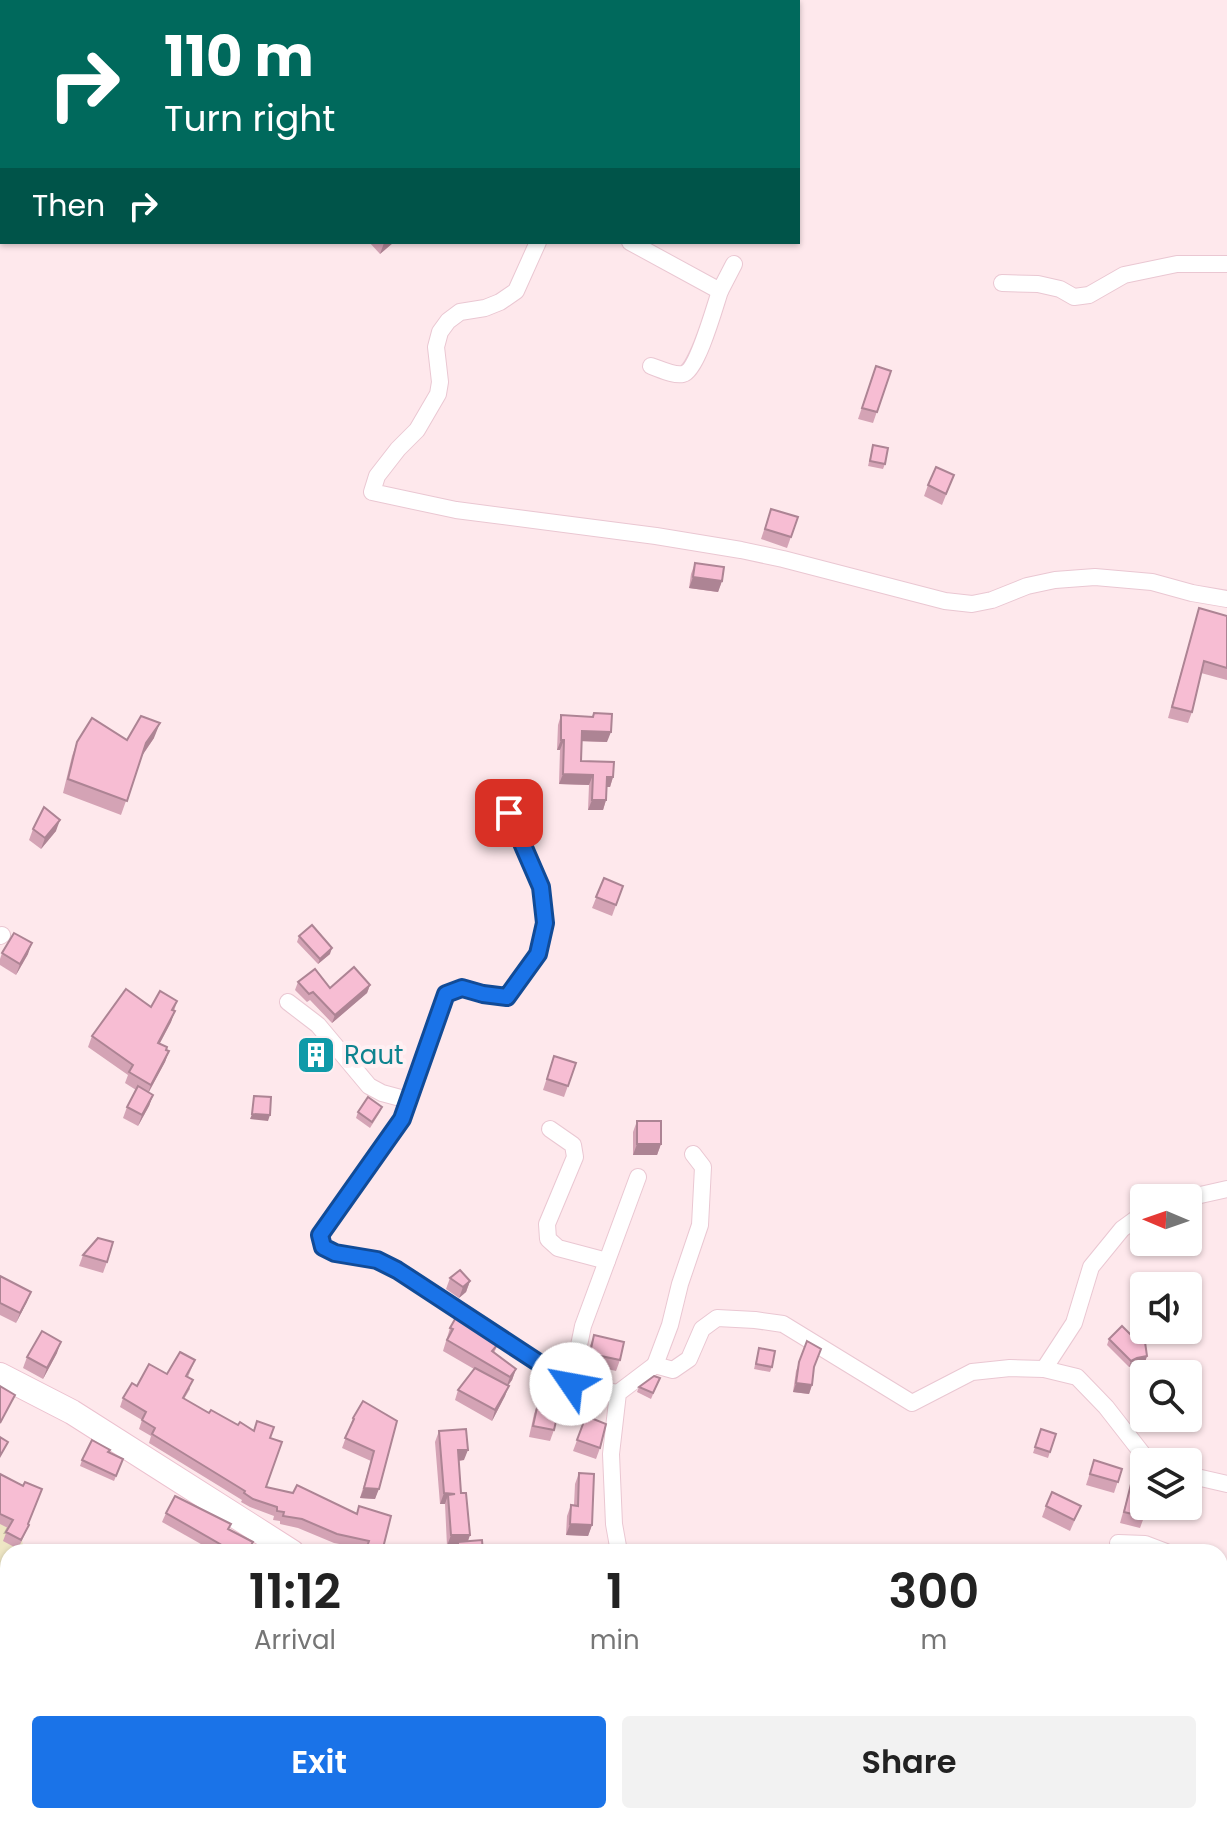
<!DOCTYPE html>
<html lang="en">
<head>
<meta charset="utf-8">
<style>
  :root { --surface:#fff; --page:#f2f2f2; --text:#222; --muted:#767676; --accent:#1a73e8 }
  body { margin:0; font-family:Poppins,sans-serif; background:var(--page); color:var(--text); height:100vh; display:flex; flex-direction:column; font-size:30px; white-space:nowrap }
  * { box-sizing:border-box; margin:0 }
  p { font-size:26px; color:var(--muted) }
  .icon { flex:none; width:44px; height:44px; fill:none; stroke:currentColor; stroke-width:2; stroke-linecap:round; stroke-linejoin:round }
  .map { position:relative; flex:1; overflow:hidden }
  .sheet { position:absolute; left:0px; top:1544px; width:1228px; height:280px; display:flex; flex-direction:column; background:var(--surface); border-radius:24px 24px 0 0; box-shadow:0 2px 6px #0004 }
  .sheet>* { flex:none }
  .hud { position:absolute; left:0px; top:0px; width:800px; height:244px; box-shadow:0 2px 6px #0004; background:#00695c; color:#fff; overflow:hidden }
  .needle { width:52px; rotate:272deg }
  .tools { position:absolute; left:1130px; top:1184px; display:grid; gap:16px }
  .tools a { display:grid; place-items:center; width:72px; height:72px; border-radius:8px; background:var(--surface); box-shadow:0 2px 6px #0004; font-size:40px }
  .pin { position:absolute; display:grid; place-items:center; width:68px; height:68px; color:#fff; margin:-34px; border-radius:16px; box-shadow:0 4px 12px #0006 }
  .me { position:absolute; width:88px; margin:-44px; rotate:303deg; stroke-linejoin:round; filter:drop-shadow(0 0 6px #0008) }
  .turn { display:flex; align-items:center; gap:28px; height:168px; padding:0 32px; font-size:36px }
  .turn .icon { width:104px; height:104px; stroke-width:2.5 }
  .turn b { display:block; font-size:56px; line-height:68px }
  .then { display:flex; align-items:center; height:76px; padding:0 32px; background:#0003; gap:16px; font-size:30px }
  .eta { display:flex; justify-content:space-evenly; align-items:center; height:136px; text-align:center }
  .eta b { font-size:48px; font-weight:600; line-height:56px }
  .button { display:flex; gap:16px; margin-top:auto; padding:16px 32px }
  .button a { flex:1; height:92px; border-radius:8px; background:var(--accent); color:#fff; font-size:32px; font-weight:600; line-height:92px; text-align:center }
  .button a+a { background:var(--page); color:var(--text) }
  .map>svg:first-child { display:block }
  .forest { fill:url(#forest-firs) }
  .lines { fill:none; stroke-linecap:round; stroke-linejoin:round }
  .minor-casing { stroke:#eac7d2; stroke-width:18 }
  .secondary-casing { stroke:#ecc1cf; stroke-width:26 }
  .minor { stroke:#fff; stroke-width:16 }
  .secondary { stroke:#fff; stroke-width:24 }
  .wall { fill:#d4a3b5 }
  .shaded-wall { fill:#ad8494 }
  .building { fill:#f7bdd3; stroke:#ad8494; stroke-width:2 }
  .route-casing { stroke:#114b97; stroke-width:20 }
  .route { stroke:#1a73e8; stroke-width:14 }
  .labels { text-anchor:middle; stroke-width:8; stroke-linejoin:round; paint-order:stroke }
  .culture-label { font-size:26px; fill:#0d838f; stroke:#fff0f3; text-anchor:start }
</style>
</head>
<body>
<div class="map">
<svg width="1227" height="1824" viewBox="0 0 1227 1824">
  <defs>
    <pattern id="forest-firs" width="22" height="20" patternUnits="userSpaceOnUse" patternTransform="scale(2)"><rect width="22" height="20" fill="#eee6c4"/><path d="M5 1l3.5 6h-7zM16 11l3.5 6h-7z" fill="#c6bca2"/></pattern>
  </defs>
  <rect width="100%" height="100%" fill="#fee8ec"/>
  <!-- forest -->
  <polygon class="forest" points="0,1502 21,1533 24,1552 8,1552 8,1816 19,1816 17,1824 0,1824"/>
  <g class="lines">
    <!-- minor casing -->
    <g class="minor-casing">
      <g id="minor">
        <polyline points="617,2 617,0"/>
        <polyline points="538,242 516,291 500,302 485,308 460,312 448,321 440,332 436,347 440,382 438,394 417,430 398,449 377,476 372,492 456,510 656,536 741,550 783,559 945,601 972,604 992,600 1027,586 1055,580 1095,577 1152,582 1192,593 1227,599"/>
        <polyline points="630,242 720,291 734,264"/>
        <polyline points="1002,283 1038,284 1060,289 1074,297 1089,295 1124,275 1177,264 1227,264"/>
        <path d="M651 366C660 369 674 376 683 374 697 371 715 306 720 291"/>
        <polyline points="509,813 541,887 545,923 538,954 507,997 483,994 462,988 446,994 402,1119 320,1235 323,1247 335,1253 377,1260 397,1270 571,1384 618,1393"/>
        <polyline points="0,936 2,935"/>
        <polyline points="288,1002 318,1025 369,1086 382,1093 408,1100"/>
        <polyline points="550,1129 573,1145 575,1157 547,1224 548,1239 558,1248 607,1261"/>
        <polyline points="1187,1198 1227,1189"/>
        <polyline points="655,1365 670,1325 680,1284 700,1225 703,1167 693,1154"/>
        <polyline points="1044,1369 1074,1323 1091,1267 1122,1229 1144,1213"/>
        <polyline points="571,1384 583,1326 638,1177"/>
        <polyline points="1188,1475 1227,1484"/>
        <polyline points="1118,1543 1145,1544 1166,1552"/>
        <polyline points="619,1552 614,1524 611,1454 618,1393 655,1365 673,1370 689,1359 702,1329 717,1318 755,1320 783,1324 912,1403 972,1372 1010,1368 1044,1369 1077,1377 1106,1407 1145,1457 1152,1462"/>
        <polyline points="450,1816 456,1824"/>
        <polyline points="736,1816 755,1824"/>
        <polyline points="1186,1816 1186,1824"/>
        <polyline points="660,1824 671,1816"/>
        <polyline points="816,1824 847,1816"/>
      </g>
    </g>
    <!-- secondary casing -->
    <g class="secondary-casing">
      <g id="secondary">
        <polyline points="0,1375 72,1412 292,1552"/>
        <polyline points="1220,1811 1227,1813"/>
      </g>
    </g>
    <!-- minor -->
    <use href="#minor" class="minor"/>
    <!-- secondary -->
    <use href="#secondary" class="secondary"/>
  </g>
  <!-- wall -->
  <g class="wall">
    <polygon points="369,242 394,242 380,254"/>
    <polygon points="876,366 891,371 873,423 858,419"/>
    <polygon points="873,445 885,464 883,469 868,466"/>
    <polygon points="954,475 942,505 924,496 928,485"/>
    <polygon points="771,509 798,517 787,548 761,539"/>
    <polygon points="695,563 722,581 718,592 689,588 691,574"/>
    <polygon points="1199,608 1227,616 1227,680 1201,673 1192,712 1188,723 1168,718"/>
    <polygon points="594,713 607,742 581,741 581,761 613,777 610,787 607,787 606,800 603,810 588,810 589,785 559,784 560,750 557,750 558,725 561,715 592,717"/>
    <polygon points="154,738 142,756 121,815 63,793 72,756 77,742"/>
    <polygon points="33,829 56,831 41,849 29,840"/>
    <polygon points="604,878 623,886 612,916 592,908"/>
    <polygon points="299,936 330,954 318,964 297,942"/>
    <polygon points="2,953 28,954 16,975 0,965 0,959"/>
    <polygon points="298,982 330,988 370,985 367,993 332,1023 310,1000 307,1002 295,990"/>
    <polygon points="177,1001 171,1022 160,1043 169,1051 165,1062 149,1092 153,1095 149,1106 138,1126 123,1118 127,1107 136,1090 125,1083 128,1075 88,1047 92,1036 151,1007"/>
    <polygon points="554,1056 576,1063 564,1097 543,1090"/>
    <polygon points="382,1107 380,1112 370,1128 356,1118 358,1112"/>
    <polygon points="637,1121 661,1144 657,1155 633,1155 633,1132"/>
    <polygon points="83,1255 107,1262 103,1273 79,1266"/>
    <polygon points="0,1276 31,1292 16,1323 0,1315"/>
    <polygon points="450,1278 470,1281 466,1292 459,1298 446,1289"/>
    <polygon points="472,1324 498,1344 494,1353 516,1369 512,1380 508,1386 505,1396 492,1421 455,1400 458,1390 474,1369 443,1351 450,1328"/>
    <polygon points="594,1335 620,1360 616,1371 593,1366 590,1375 584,1373 590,1346"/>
    <polygon points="1109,1339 1147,1356 1145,1362 1135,1363 1129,1367 1107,1345"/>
    <polygon points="807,1341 814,1367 812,1385 809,1394 793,1392 796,1371"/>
    <polygon points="759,1348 772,1367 770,1372 754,1369"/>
    <polygon points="57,1353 43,1379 23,1368 27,1357"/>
    <polygon points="195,1360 188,1377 190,1389 184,1399 209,1413 270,1438 266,1487 356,1513 391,1516 366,1549 334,1543 298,1528 280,1524 280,1521 273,1520 274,1516 250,1507 241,1502 242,1500 149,1443 151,1436 139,1429 142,1420 120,1407 123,1398"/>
    <polygon points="660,1378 651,1399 637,1392 639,1387"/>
    <polygon points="538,1403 554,1430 550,1441 529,1437 534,1414"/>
    <polygon points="586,1416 600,1448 596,1459 573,1451"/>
    <polygon points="353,1418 397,1421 375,1499 360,1498 371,1461 342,1448"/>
    <polygon points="1041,1429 1056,1434 1048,1458 1033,1453"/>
    <polygon points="439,1431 464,1460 459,1461 461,1493 470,1535 468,1541 483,1552 454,1552 456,1546 447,1546 445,1504 440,1504 435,1442"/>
    <polygon points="108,1452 123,1459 114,1481 80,1466 82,1460"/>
    <polygon points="1094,1460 1122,1469 1114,1493 1086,1485"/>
    <polygon points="579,1473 592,1525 588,1536 566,1535 567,1516 571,1505 574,1505 575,1484"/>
    <polygon points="0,1474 29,1525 18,1549 3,1541 8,1528 0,1524"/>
    <polygon points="1131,1484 1144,1517 1140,1528 1120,1523"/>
    <polygon points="1046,1506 1081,1506 1070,1531 1042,1517"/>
    <polygon points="166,1513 229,1529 253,1542 249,1552 215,1552 162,1522"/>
    <polygon points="1227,1623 1227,1656 1220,1652 1220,1638"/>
    <polygon points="1220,1699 1227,1700 1227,1743 1222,1742 1222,1733 1220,1733"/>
    <polygon points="308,1816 328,1816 324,1824 305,1824"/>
    <polygon points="612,1816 641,1816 645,1822 644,1824 617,1824"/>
    <polygon points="1087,1816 1181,1816 1181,1818 1189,1823 1196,1821 1197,1816 1211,1816 1211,1818 1227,1824 1087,1824"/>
    <polygon points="677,1817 710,1819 708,1824 674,1824"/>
  </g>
  <!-- shaded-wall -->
  <g class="shaded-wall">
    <polygon points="385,242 394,242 380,254 384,243"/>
    <polygon points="693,577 722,581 718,592 689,588"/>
    <polygon points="160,723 154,738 141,757 146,743"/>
    <polygon points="582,731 611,732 607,742 578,741"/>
    <polygon points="561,740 564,740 560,750 557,750"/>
    <polygon points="563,774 593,775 589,785 559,784"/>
    <polygon points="607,777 613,777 610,787 603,787"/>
    <polygon points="592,800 606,800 603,810 588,810"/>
    <polygon points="60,820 56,831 41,849 45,838"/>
    <polygon points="32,943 28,954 16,975 20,964"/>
    <polygon points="332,948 330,954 318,964 320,959"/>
    <polygon points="370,985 367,993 332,1023 335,1015"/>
    <polygon points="175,1011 171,1022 154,1054 158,1043"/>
    <polygon points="169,1051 165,1062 147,1095 151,1085"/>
    <polygon points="153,1095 149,1106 138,1126 142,1115"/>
    <polygon points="252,1114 270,1115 268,1121 250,1119"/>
    <polygon points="637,1144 661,1144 657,1155 633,1155"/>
    <polygon points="470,1281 466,1292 459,1298 463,1287"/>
    <polygon points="31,1292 27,1302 16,1323 20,1313"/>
    <polygon points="61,1342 57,1353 43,1379 47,1368"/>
    <polygon points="1147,1356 1145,1362 1135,1363 1129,1367 1131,1361 1137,1358"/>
    <polygon points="516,1369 512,1380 506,1388 510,1377"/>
    <polygon points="796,1383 812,1385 809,1394 793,1392"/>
    <polygon points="509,1386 505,1396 492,1421 495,1410"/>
    <polygon points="458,1450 468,1450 464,1460 454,1461"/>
    <polygon points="364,1488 379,1489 375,1499 360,1498"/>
    <polygon points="444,1493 455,1494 448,1495 445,1504 440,1504"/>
    <polygon points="570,1524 592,1525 588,1536 566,1535"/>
    <polygon points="451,1535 470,1535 466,1546 458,1542 456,1546 447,1546"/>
    <polygon points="1220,1722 1226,1722 1222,1733 1220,1733"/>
    <polygon points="1226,1731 1227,1743 1222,1742"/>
    <polygon points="1141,1818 1139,1824 1091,1824 1092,1821"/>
  </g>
  <!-- building -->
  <g class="building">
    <polygon points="876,366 891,371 877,412 862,408"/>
    <polygon points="873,445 888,448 885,464 870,461"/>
    <polygon points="936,467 954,475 946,494 928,485"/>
    <polygon points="771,509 798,517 791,537 765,529"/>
    <polygon points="695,563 724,567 722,581 693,577"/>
    <polygon points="1199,608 1227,616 1227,668 1204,661 1192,712 1172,707"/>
    <polygon points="594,713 612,714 611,732 582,731 581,761 614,762 613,777 607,777 606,800 592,800 593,775 563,774 564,740 561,740 561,715 593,717"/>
    <polygon points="141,716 160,723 146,743 127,801 68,779 77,742 92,718 127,740"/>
    <polygon points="44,807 60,820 45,838 33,829"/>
    <polygon points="604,878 623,886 616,905 596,897"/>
    <polygon points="312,925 332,948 320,959 299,936"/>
    <polygon points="14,933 32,943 20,964 2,953"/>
    <polygon points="354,967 370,985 335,1015 313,992 309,994 298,982 315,969 330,988"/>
    <polygon points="126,989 151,1007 160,991 177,1001 172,1010 175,1011 158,1043 167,1047 166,1050 169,1051 151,1085 129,1072 133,1065 92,1036"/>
    <polygon points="554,1056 576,1063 568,1086 547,1079"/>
    <polygon points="138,1086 153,1095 142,1115 127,1107"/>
    <polygon points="254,1096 271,1097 270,1115 252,1114"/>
    <polygon points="368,1097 382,1107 372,1122 358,1112"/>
    <rect x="637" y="1121" width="24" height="23"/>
    <polygon points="98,1238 113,1242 107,1262 83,1255"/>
    <polygon points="460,1270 470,1281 463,1287 450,1278"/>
    <polygon points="0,1276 31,1292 20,1313 0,1303"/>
    <polygon points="459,1312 473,1320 471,1324 498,1344 492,1351 516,1369 510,1377 447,1340 453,1329 450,1328"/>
    <polygon points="1122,1326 1139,1343 1145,1342 1147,1356 1137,1358 1131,1361 1109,1339"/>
    <polygon points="42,1331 61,1342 47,1368 27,1357"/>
    <polygon points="594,1335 624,1342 620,1360 596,1355 594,1364 588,1362"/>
    <polygon points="807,1341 821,1349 814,1367 812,1385 796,1383 799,1362"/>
    <polygon points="759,1348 775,1351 772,1367 756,1364"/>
    <polygon points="180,1352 195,1360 186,1376 193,1380 183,1398 209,1413 211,1410 238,1425 240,1422 254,1431 257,1421 274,1427 270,1438 282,1442 266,1487 293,1493 297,1485 357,1514 359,1506 391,1516 382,1552 365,1552 369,1541 337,1534 302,1519 283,1516 284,1512 277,1511 277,1507 253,1499 244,1493 245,1491 152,1434 155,1428 142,1420 146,1412 123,1398 132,1383 137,1386 149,1364 167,1374"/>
    <polygon points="475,1368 509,1386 495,1410 458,1390"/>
    <polygon points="654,1376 660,1378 653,1393 639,1387"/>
    <polygon points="0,1386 15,1395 0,1423"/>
    <polygon points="363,1401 397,1421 379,1489 364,1488 374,1451 345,1438 354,1419 353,1418"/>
    <polygon points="538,1403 559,1408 554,1430 533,1426"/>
    <polygon points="586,1416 606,1424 600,1448 577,1440"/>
    <polygon points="466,1429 468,1450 458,1450 461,1493 466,1493 470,1535 451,1535 448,1495 455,1494 444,1493 439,1431"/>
    <polygon points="1041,1429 1056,1434 1050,1452 1035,1447"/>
    <polygon points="0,1437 8,1442 0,1456"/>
    <polygon points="92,1440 110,1450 108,1452 123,1459 116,1476 82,1460"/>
    <polygon points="1094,1460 1122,1469 1118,1482 1090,1474"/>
    <polygon points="579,1473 594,1474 592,1525 570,1524 571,1505 578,1506"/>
    <polygon points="0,1474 23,1486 25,1482 42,1489 28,1524 29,1525 21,1540 6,1532 13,1520 0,1514"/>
    <polygon points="1131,1484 1144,1488 1144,1506 1146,1506 1144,1517 1124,1512"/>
    <polygon points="1052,1492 1081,1506 1074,1520 1046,1506"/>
    <polygon points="175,1496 231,1524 228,1529 253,1542 247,1552 234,1552 166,1513"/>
    <polygon points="482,1540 483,1552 458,1552 458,1542"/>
    <polygon points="1227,1623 1227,1643 1220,1640"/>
    <polygon points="1220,1699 1227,1700 1227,1732 1226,1722 1220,1722"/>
    <polygon points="308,1816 327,1816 324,1823"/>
    <polygon points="359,1816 448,1816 454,1824 355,1824"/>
    <polygon points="620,1816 641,1816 645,1822 642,1824 618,1824 623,1820"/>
    <polygon points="678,1816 707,1816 710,1819 704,1824 682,1824 677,1817"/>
    <polygon points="1092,1816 1181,1816 1181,1818 1189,1823 1195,1822 1199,1818 1200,1816 1211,1816 1211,1818 1227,1820 1227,1824 1141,1824 1141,1818 1092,1821"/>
  </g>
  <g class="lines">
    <!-- route casing -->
    <g class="route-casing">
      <polyline id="route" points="509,813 541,887 545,923 538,954 507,997 483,994 462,988 446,994 402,1119 320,1235 323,1247 335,1253 377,1260 397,1270 571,1384"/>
    </g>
    <!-- route -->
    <use href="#route" class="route"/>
  </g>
  <!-- icons -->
  <defs>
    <g id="building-square" transform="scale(2)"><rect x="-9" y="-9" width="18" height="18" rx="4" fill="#0f9aa8" stroke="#fff0f3"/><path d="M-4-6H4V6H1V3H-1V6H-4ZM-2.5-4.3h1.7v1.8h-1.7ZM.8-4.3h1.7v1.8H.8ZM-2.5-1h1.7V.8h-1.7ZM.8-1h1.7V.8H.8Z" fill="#fff"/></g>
  </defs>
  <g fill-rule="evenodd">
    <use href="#building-square" x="316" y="1055"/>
  </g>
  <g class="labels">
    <!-- culture labels -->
    <g class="culture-label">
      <text x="344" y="1064">Raut</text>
    </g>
  </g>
</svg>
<div class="tools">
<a><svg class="needle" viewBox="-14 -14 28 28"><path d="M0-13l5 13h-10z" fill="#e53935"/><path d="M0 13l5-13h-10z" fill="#767676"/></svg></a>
<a><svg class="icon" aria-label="sound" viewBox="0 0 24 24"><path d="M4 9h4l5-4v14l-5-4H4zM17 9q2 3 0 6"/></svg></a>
<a><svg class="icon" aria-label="search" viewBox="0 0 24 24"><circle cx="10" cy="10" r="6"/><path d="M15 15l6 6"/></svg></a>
<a><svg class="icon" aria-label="layers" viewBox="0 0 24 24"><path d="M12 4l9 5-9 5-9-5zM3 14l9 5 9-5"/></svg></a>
</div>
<div class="pin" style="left:509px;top:813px;background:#d93025"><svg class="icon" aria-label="arrive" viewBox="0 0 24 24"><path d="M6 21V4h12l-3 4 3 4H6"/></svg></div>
<svg class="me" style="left:571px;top:1384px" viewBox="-20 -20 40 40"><circle r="19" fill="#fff"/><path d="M0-13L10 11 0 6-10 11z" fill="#1a73e8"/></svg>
<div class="hud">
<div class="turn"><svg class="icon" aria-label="right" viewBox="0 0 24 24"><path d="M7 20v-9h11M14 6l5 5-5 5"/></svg><div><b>110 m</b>Turn right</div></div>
<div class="then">Then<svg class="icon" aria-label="right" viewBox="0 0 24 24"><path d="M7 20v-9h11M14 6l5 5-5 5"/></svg></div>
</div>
<section class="sheet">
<div class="eta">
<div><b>11:12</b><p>Arrival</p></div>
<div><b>1</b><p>min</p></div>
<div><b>300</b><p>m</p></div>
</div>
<div class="button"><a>Exit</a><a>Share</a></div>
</section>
</div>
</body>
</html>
